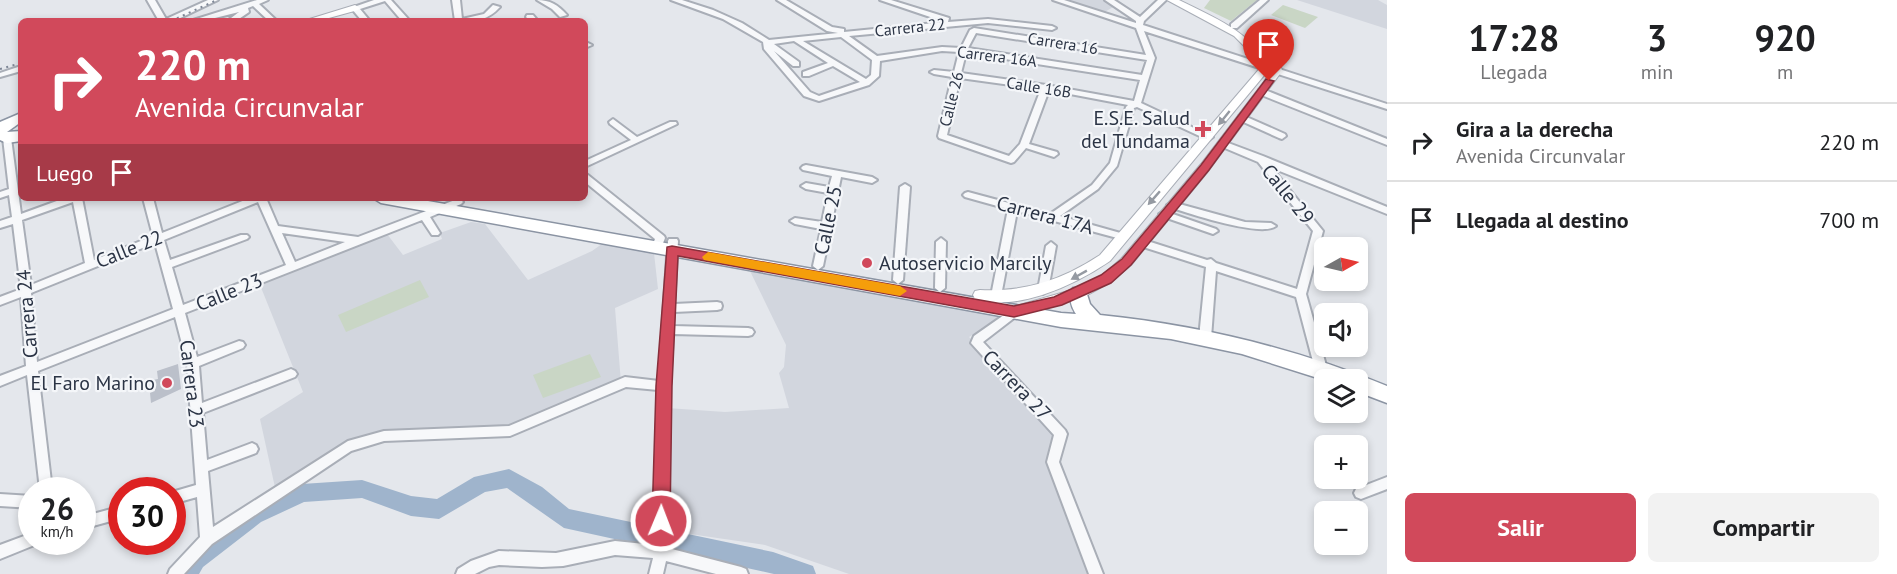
<!DOCTYPE html>
<html lang="es">
<head>
<meta charset="utf-8">
<style>
  :root { --surface:#fff; --page:#f2f2f2; --text:#202124; --muted:#757577; --line:#e0e0e0; --accent:#d1495b }
  body { margin:0; font-family:"PT Sans",sans-serif; background:var(--page); color:var(--text); height:100vh; display:flex; flex-direction:column; font-size:22px; white-space:nowrap }
  * { box-sizing:border-box; margin:0 }
  p { font-size:20px; color:var(--muted) }
  .icon { flex:none; width:33px; height:33px; fill:none; stroke:currentColor; stroke-width:2; stroke-linecap:round; stroke-linejoin:round }
  .map { position:relative; flex:1; overflow:hidden }
  .details { display:flex; flex-direction:column; background:var(--surface); width:510px }
  .details>* { flex:none }
  .hud { position:absolute; left:18px; top:18px; width:570px; height:183px; border-radius:9px; box-shadow:0 3px 9px #0003; background:#d1495b; color:#fff; overflow:hidden }
  .needle { width:39px; rotate:82deg }
  .buttons { position:absolute; left:1314px; top:237px; display:grid; gap:12px }
  .buttons a { display:grid; place-items:center; width:54px; height:54px; border-radius:9px; background:var(--surface); box-shadow:0 3px 9px #0003; font-size:30px }
  .speed { position:absolute; left:18px; top:477px; display:flex; gap:12px; font-size:30px; font-weight:700; text-align:center }
  .speed>* { display:grid; place-content:center; width:78px; height:78px; border-radius:50%; background:var(--surface); box-shadow:0 3px 9px #0003; line-height:1 }
  .speed small { font-size:15px; font-weight:400 }
  .speed .limit { border:9px solid #d22; background:#fff; color:#111 }
  .pin { position:absolute; display:grid; place-items:center; width:51px; height:51px; color:#fff; margin:-62px -26px; border-radius:50% 50% 50% 0; rotate:-45deg; box-shadow:0 0 6px #0007 }
  .pin .icon { rotate:45deg }
  .me { position:absolute; width:66px; margin:-33px; rotate:1deg; stroke-linejoin:round; filter:drop-shadow(0 0 4px #0008) }
  .turn { display:flex; align-items:center; gap:21px; height:126px; padding:0 18px; font-size:27px }
  .turn .icon { width:78px; height:78px; stroke-width:2.5 }
  .turn b { display:block; font-size:42px; line-height:51px }
  .then { display:flex; align-items:center; height:57px; padding:0 18px; background:#0003; gap:12px; font-size:22px }
  .eta { display:flex; justify-content:space-evenly; align-items:center; height:102px; text-align:center }
  .eta b { font-size:36px; font-weight:600; line-height:42px }
  .cta { display:flex; gap:12px; margin-top:auto; padding:12px 18px }
  .cta a { flex:1; height:69px; border-radius:9px; background:var(--accent); color:#fff; font-size:24px; font-weight:600; line-height:69px; text-align:center }
  .cta a+a { background:var(--page); color:var(--text) }
  ul { padding:0; list-style:none }
  li { display:flex; align-items:center; gap:18px; height:78px; padding:0 18px; border-top:2px solid var(--line) }
  li div { flex:1 }
  li b { display:block; font-size:22px }
  li em { font-style:normal }
  main { display:flex; flex:1; min-height:0 }
  .map>svg:first-child { display:block }
  .built { fill:#d2d6de }
  .green { fill:#c9d6c5 }
  .lines { fill:none; stroke-linecap:round; stroke-linejoin:round }
  .river { fill:#9fb4cc; fill-rule:evenodd }
  .building { fill:#bbc0ca }
  .street-casing { stroke:#a9aeb7; stroke-width:4 }
  .secondary-casing { stroke:#a9aeb7; stroke-width:2 }
  .highway-casing { stroke:#8b94a3; stroke-width:3 }
  .street { fill:#f7f8fa; fill-rule:evenodd }
  .secondary { fill:#fff; fill-rule:evenodd }
  .highway { fill:#fff; fill-rule:evenodd }
  .rail { stroke:#7d8696; stroke-width:2; stroke-dasharray:2 4.5; stroke-linecap:butt }
  .oneway { fill:#959aa2 }
  .route { fill:#d1495b; stroke:#882f3b; stroke-width:1.5 }
  .slow { fill:#f59e0b }
  .poi-dot { fill:#d1495b; stroke:#f4f6f9; stroke-width:2 }
  .labels { text-anchor:middle; stroke-width:4.5; stroke-linejoin:round; paint-order:stroke }
  .far-street-label { font-size:16px; fill:#2b3445; stroke:#f4f6f9 }
  .poi-label { font-size:20px; fill:#2b3445; stroke:#f4f6f9; text-anchor:end }
  .street-label { font-size:20px; fill:#2b3445; stroke:#f4f6f9 }
</style>
</head>
<body>
<main>
<div class="map">
<svg width="1387" height="574" viewBox="0 0 1387 574">
  <rect width="100%" height="100%" fill="#e4e7ec"/>
  <!-- built -->
  <g class="built">
    <polygon points="1062,0 1106,0 1115,6 1101,14"/>
    <polygon points="1297,0 1378,0 1387,5 1387,29"/>
    <polygon points="471,222 485,224 528,280 592,251 606,241 654,253 658,289 615,308 621,383 513,429 379,438 343,448 276,492 260,419 303,392 258,280 384,230 403,255 442,239 440,233"/>
    <polygon points="750,271 1005,317 969,337 1058,430 1047,455 1080,535 1090,574 849,574 765,545 669,531 667,408 725,412 789,408 779,373 784,367 786,345"/>
  </g>
  <!-- green -->
  <g class="green">
    <polygon points="1210,0 1257,0 1231,21 1204,8"/>
    <polygon points="1283,5 1318,17 1305,28 1271,15"/>
    <polygon points="420,280 429,297 346,332 338,315"/>
    <polygon points="590,354 601,377 543,398 533,375"/>
  </g>
  <g class="lines">
    <!-- river -->
    <polygon class="river" points="509,469 542,487 569,509 773,552 813,566 816,574 774,574 564,528 507,488 485,492 439,519 411,516 362,498 304,502 261,522 203,567 199,574 177,574 187,551 247,508 302,484 362,480 411,496 437,499 474,477"/>
  </g>
  <!-- building -->
  <polygon class="building" points="178,364 181,389 151,403 150,393 155,391 153,380 158,379 157,371"/>
  <g class="lines">
    <!-- street casing -->
    <g class="street-casing">
      <g id="street">
        <polygon points="147,0 155,0 166,19 208,0 218,0 174,21 159,21"/>
        <polygon points="257,0 268,0 259,4 277,21 269,21 253,6 248,8 249,12 236,21 227,21 239,12 203,21 190,21"/>
        <polygon points="374,0 391,0 410,21 402,21 385,1 360,9 370,21 362,21 351,8"/>
        <path d="M452 0H460L462 19 484 14 493 5 500 7C486 22 475 21 455 21Z"/>
        <path d="M537 0C550 0 558 5 567 15L560 17 552 9Z"/>
        <path d="M671 0H682L713 10 742 23 769 40 838 33 827 31 777 0H786L832 27 844 29V32L945 22 880 0H891L949 18 948 22 988 19 1052 26 1056 28 1052 30 988 23 849 36 877 56 942 47 961 48 970 30 974 28 1146 55 1136 28 1053 0H1064L1136 23V21L1105 0H1114L1140 17 1158 0H1166L1144 21 1143 25 1387 104V109L1144 31 1155 58 1141 103 1213 137 1209 140 1206 139 1137 107 1134 108 1117 166 1098 189 1060 216 1124 234 1126 236 1124 238 1121 239 1017 211 1001 296 1000 299H992L991 296 1008 209 965 197 963 195 965 193 968 192 1050 214 1092 185 1110 163 1126 107 1128 105 1049 90 1029 144 1057 152 1058 154 1054 157 1026 148 1014 162 1011 163 939 138 938 136 952 77 934 74 930 72 934 70 954 72 959 52 942 51 880 61 879 76 869 85 819 101 804 96 764 49 763 42 723 19ZM976 33 1147 60 1142 75 968 48ZM841 37 872 60 871 75 866 79 803 41ZM794 41 828 63 803 72V76H809L833 66 860 82 819 96 810 92 774 51 793 66H799V62L774 44ZM966 53 1140 80 1134 101 1046 85 961 73ZM960 78 1041 89 1020 144 1009 156 947 135Z"/>
        <polygon points="1260,0 1268,0 1237,28 1231,28 1231,24"/>
        <polygon points="527,15 533,15 538,21 530,21 526,17"/>
        <polygon points="588,43 592,45 585,48 585,44"/>
        <polygon points="18,67 21,67 21,71 0,77 0,73"/>
        <polygon points="1259,90 1265,90 1387,139 1387,145 1259,94"/>
        <polygon points="1242,115 1285,134 1286,136 1282,139 1279,138 1239,120 1239,116"/>
        <polygon points="613,119 637,137 670,122 676,122 677,124 585,167 585,161 631,140 610,124 609,122"/>
        <path d="M7 135 11 138 21 214 65 198H82L94 260 153 236 143 198H153L162 233 250 198H266L278 226 358 237 455 200H461L463 202 461 204 430 217 440 233 438 235H432L422 220 185 313 197 357 239 341 243 342 245 345 243 348 199 366 202 403 291 369 295 371 297 374 295 377 203 413 207 460 252 443 256 445 258 449 256 453 208 471 213 527 348 441 384 431 509 426 625 377 659 381 668 241 669 239H677L678 241 674 304 717 302 721 303 722 306 721 309 717 310 674 312 673 326 748 328 752 329 754 332 752 335 748 336 673 334 670 386 668 548 741 567 746 569 748 574H716L666 561 663 574H649L653 558 615 555 563 566 542 567 499 565 489 567 475 574H456L458 569 471 561 499 551 556 553 615 541 654 545 658 390 626 387 510 436 384 441 351 451 212 544 184 574H168L170 569 200 537 197 497 172 504V492L196 485 187 363 175 317 38 371 52 490H40L27 375 0 386V376L26 366 21 297 0 305V297L21 289 13 224 0 228V221L12 217 9 195 0 198V192L9 189 3 138ZM73 202 85 263 31 285 22 220ZM258 202 286 265 183 305 172 267 247 239 249 237 247 235H241L170 260 164 240ZM282 233 345 242 295 262ZM155 243 173 309 37 362 31 293Z"/>
        <polygon points="1223,141 1263,156 1387,207 1387,214 1272,168 1323,231 1306,294 1327,369 1325,372 1321,374 1317,372 1315,369 1296,297 1216,271 1211,338 1209,341 1201,341 1199,338 1206,267 1137,245 1136,243 1141,239 1207,260 1211,259 1216,263 1297,289 1313,231 1258,162 1220,146 1220,142"/>
        <polygon points="806,165 872,177 877,180 872,183 841,177 823,266 818,270 813,266 821,229 795,224 790,221 795,218 822,222 828,193 806,189 801,186 806,183 829,187 832,176 803,170 801,168 803,166"/>
        <polygon points="585,174 588,175 664,236 665,238 660,251 656,252 651,248 655,239 585,182"/>
        <polygon points="905,184 910,187 903,280 898,284 893,280 900,187"/>
        <path d="M1172 202 1245 222 1271 223 1276 226C1262 238 1188 213 1169 207L1167 205Z"/>
        <polygon points="1164,211 1216,229 1218,231 1213,234 1161,216 1159,214"/>
        <polygon points="941,238 946,242 945,288 940,292 935,288 936,242"/>
        <polygon points="1051,242 1056,246 1048,290 1043,294 1038,290 1046,246"/>
        <polygon points="1014,308 1018,309 1019,312 1018,315 983,342 1065,430 1067,434 1059,462 1103,574 1089,574 1047,462 1054,435 971,343 974,336"/>
        <polygon points="1387,477 1387,489 1361,499 1356,497 1354,493 1356,489"/>
        <polygon points="0,494 32,496 32,508 0,506"/>
        <polygon points="122,506 122,518 82,529 82,517"/>
        <polygon points="32,533 32,542 38,542 37,544 0,559 0,545"/>
      </g>
    </g>
    <!-- secondary casing -->
    <g class="secondary-casing">
      <g id="secondary">
        <path d="M1167 0H1179C1215 18 1249 31 1271 67L1269 60 1252 41 1260 39 1279 59 1282 71 1209 170 1131 265 1111 282 1084 297 1014 317 1009 316 1007 312 1009 308 1075 289 1101 276 1121 259 1201 164 1272 71 1271 67 1110 261C1075 285 1018 312 975 299L973 295 975 291 980 290C1026 292 1062 280 1100 255L1261 67 1254 56 1234 36Z"/>
        <polygon points="355,5 360,8 358,10 318,21 303,21"/>
      </g>
    </g>
    <!-- highway casing -->
    <g class="highway-casing">
      <g id="highway">
        <polygon points="21,113 21,122 7,132 21,131 21,141 7,143 0,140 0,122"/>
        <path d="M373 198H411L1061 313 1076 314C1071 307 1068 296 1073 288H1085L1090 304 1100 315C1199 325 1297 349 1387 386V403L1358 392V380H1324L1242 354 1171 339 1061 327 381 203Z"/>
      </g>
    </g>
    <!-- street -->
    <use href="#street" class="street"/>
    <!-- secondary -->
    <use href="#secondary" class="secondary"/>
    <!-- highway -->
    <use href="#highway" class="highway"/>
    <!-- rail -->
    <g class="rail">
      <polyline points="171,21 217,0"/>
      <polyline points="0,69 21,63"/>
    </g>
  </g>
  <!-- one-way arrows -->
  <defs><path id="oneway-solid" d="M-6-.8H1V-3.2L6.5 0L1 3.2V.8H-6Z" transform="scale(1.5)"/></defs>
  <g class="oneway">
    <use href="#oneway-solid" transform="translate(1224 118) rotate(129)"/>
    <use href="#oneway-solid" transform="translate(1154 198) rotate(131)"/>
    <use href="#oneway-solid" transform="translate(1079 275) rotate(151)"/>
  </g>
  <!-- route -->
  <polygon class="route" points="1266,79 1274,81 1209,170 1131,265 1111,283 1062,305 1014,317 678,256 672,386 670,521 667,527 661,529 655,527 652,521 656,386 667,247 672,246 1014,306 1054,297 1101,275 1122,259 1201,165"/>
  <!-- slow -->
  <polygon class="slow" points="708,252 900,286 907,291 900,296 704,260 702,257"/>
  <!-- markers -->
  <g class="poi-dot">
    <path d="M1200 120h6v6h6v6h-6v6h-6v-6h-6v-6h6z"/>
    <circle cx="867" cy="263" r="6"/>
    <circle cx="167" cy="383" r="6"/>
  </g>
  <g class="labels">
    <!-- far-street labels -->
    <g class="far-street-label">
      <text transform="translate(910 27) rotate(-6)" y="6">Carrera 22</text>
      <text transform="translate(1063 43) rotate(9)" y="6">Carrera 16</text>
      <text transform="translate(997 56) rotate(7)" y="6">Carrera 16A</text>
      <text transform="translate(1039 87) rotate(9)" y="6">Calle 16B</text>
      <text transform="translate(951 99) rotate(-76)" y="6">Calle 26</text>
    </g>
    <!-- poi labels -->
    <g class="poi-label">
      <text x="1190" y="125">E.S.E. Salud<tspan x="1190" dy="23">del Tundama</tspan></text>
      <text x="879" y="270" text-anchor="start">Autoservicio Marcily</text>
      <text x="155" y="390">El Faro Marino</text>
    </g>
    <!-- street labels -->
    <g class="street-label">
      <text transform="translate(1288 194) rotate(51)" y="7">Calle 29</text>
      <text transform="translate(1045 215) rotate(15)" y="7">Carrera 17A</text>
      <text transform="translate(828 220) rotate(-78)" y="7">Calle 25</text>
      <text transform="translate(129 249) rotate(-22)" y="7">Calle 22</text>
      <text transform="translate(229 292) rotate(-22)" y="7">Calle 23</text>
      <text transform="translate(27 314) rotate(-95)" y="7">Carrera 24</text>
      <text transform="translate(192 384) rotate(83)" y="7">Carrera 23</text>
      <text transform="translate(1017 385) rotate(46)" y="7">Carrera 27</text>
    </g>
  </g>
</svg>
<div class="buttons">
<a><svg class="needle" viewBox="-14 -14 28 28"><path d="M0-13l5 13h-10z" fill="#e53935"/><path d="M0 13l5-13h-10z" fill="#757577"/></svg></a>
<a><svg class="icon" aria-label="sound" viewBox="0 0 24 24"><path d="M4 9h4l5-4v14l-5-4H4zM17 9q2 3 0 6"/></svg></a>
<a><svg class="icon" aria-label="layers" viewBox="0 0 24 24"><path d="M12 4l9 5-9 5-9-5zM3 14l9 5 9-5"/></svg></a>
<a>+</a>
<a>−</a>
</div>
<div class="speed"><div>26<small>km/h</small></div><div class="limit">30</div></div>
<div class="pin" style="left:1269px;top:81px;background:#d93025"><svg class="icon" aria-label="arrive" viewBox="0 0 24 24"><path d="M6 21V4h12l-3 4 3 4H6"/></svg></div>
<svg class="me" style="left:661px;top:521px" viewBox="-20 -20 40 40"><circle r="17" fill="#d1495b" stroke="#fff" stroke-width="3"/><path d="M0-11L8 9 0 5-8 9z" fill="#fff"/></svg>
<div class="hud">
<div class="turn"><svg class="icon" aria-label="right" viewBox="0 0 24 24"><path d="M7 20v-9h11M14 6l5 5-5 5"/></svg><div><b>220 m</b>Avenida Circunvalar</div></div>
<div class="then">Luego<svg class="icon" aria-label="arrive" viewBox="0 0 24 24"><path d="M6 21V4h12l-3 4 3 4H6"/></svg></div>
</div>
</div>
<section class="details">
<div class="eta">
<div><b>17:28</b><p>Llegada</p></div>
<div><b>3</b><p>min</p></div>
<div><b>920</b><p>m</p></div>
</div>
<ul>
<li><svg class="icon" aria-label="right" viewBox="0 0 24 24"><path d="M7 20v-9h11M14 6l5 5-5 5"/></svg><div><b>Gira a la derecha</b><p>Avenida Circunvalar</p></div><em>220 m</em></li>
<li><svg class="icon" aria-label="arrive" viewBox="0 0 24 24"><path d="M6 21V4h12l-3 4 3 4H6"/></svg><div><b>Llegada al destino</b></div><em>700 m</em></li>
</ul>
<div class="cta"><a>Salir</a><a>Compartir</a></div>
</section>
</main>
</body>
</html>
